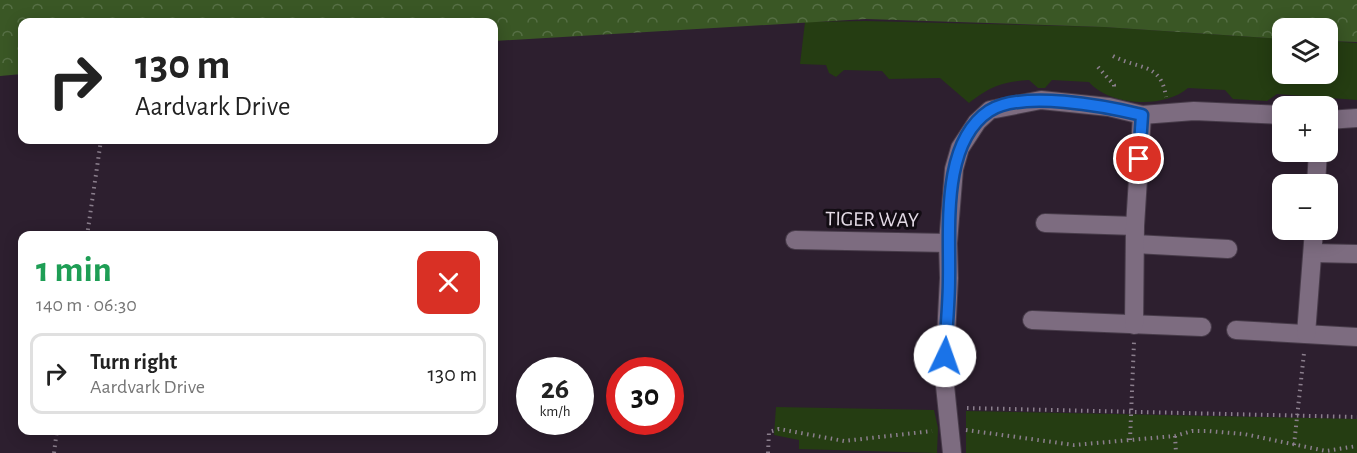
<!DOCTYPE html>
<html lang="en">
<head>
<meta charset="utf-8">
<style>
  :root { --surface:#fff; --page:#f6f6f6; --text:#222; --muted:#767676; --line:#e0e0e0 }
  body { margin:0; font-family:"Alegreya Sans",sans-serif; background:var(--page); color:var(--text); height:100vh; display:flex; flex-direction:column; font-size:22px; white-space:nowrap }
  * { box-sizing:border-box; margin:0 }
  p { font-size:20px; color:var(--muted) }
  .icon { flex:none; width:33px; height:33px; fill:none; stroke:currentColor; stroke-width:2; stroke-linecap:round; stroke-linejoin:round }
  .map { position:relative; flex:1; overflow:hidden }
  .side { position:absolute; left:18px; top:231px; width:480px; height:204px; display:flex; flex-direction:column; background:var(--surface); border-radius:12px; box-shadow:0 3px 15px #0003 }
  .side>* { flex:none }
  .hud { position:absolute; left:18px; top:18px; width:480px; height:126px; border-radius:12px; box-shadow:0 3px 15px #0003; background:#fff; color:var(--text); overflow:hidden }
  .buttons { position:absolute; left:1272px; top:18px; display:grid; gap:12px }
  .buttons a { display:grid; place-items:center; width:66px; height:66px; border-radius:12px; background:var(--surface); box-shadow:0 3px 15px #0003; font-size:30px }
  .speed { position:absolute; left:516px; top:357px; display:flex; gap:12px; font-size:30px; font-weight:700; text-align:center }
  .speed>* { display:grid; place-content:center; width:78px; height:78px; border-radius:50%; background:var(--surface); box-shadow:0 3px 15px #0003; line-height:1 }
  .speed small { font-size:15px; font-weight:400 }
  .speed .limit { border:9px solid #d22; background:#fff; color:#111 }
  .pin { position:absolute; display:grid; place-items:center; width:51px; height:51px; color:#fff; margin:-26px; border:3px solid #fff; border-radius:50%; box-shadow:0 2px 6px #0007 }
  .me { position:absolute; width:66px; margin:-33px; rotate:3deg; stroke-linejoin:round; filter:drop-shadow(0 0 4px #0008) }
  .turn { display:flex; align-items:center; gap:21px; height:126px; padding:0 18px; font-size:27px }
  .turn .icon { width:78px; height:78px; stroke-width:2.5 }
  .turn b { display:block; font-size:42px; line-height:51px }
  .round { display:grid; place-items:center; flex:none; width:63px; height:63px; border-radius:12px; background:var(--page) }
  .overview { display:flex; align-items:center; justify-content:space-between; height:102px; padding:0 18px }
  h1 { font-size:36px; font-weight:700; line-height:45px; color:#1e9e55 }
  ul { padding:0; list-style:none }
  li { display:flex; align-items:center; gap:18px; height:81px; margin:0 12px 9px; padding:0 6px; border:3px solid var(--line); border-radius:12px }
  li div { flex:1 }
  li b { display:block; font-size:22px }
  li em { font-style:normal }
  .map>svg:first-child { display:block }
  .green { fill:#253d12 }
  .forest { fill:url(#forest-crowns) }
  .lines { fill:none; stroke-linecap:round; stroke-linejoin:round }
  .minor-casing { stroke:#473b49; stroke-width:20 }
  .path { stroke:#8b7f8d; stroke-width:4; stroke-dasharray:1.5 4.5; stroke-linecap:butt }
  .minor { stroke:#7d6c80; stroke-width:18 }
  .route-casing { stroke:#114b97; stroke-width:15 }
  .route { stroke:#1a73e8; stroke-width:10 }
  .labels { text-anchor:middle; stroke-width:6; stroke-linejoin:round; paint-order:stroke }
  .street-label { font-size:21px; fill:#e4dbe6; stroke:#120c13 }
</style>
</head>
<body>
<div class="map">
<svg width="1357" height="453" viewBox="0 0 1357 453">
  <defs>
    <pattern id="forest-crowns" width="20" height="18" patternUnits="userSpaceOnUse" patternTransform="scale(1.5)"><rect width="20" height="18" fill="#3a5725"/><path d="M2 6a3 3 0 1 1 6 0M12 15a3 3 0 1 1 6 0" fill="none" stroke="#566f45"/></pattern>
  </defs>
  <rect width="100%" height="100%" fill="#2d1f2f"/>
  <!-- green -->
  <g class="green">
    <path d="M865 21 1104 27 1282 39V74H1328V41L1357 43V100L1277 94 1267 101 1233 99 1225 90 1188 88C1164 109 1110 106 1089 82L1052 80 1045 88H1038L1029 80C1002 82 991 86 969 103L940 78 889 79 882 71 844 70 836 77 829 73 826 65 800 64 805 22Z"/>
    <polygon points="776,407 934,410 938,428 937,453 799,449 799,440 774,435"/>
    <polygon points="966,411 1357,419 1357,453 966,453"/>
  </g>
  <!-- forest -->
  <polygon class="forest" points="0,0 1357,0 1357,42 1328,41 1328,28 1282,28 1282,39 1104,27 866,19 494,41 494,22 22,22 22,74 0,76"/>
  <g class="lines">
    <!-- minor casing -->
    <g class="minor-casing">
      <g id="minor">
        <polyline points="1328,120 1357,118"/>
        <polyline points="1316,184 1318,152"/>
        <polyline points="1045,223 1135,226"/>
        <polyline points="795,240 948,243"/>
        <polyline points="1135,244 1228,249"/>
        <polyline points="1313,253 1357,254"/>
        <polyline points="1032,320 1202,327"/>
        <polyline points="1134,325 1135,226 1142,115"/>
        <polyline points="1236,330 1357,337"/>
        <polyline points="1306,334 1314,230"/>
        <polyline points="952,453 944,376 949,278 948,243 954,169 960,148 977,122 990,110 1041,100 1109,107 1142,115 1194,111 1282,115"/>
      </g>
    </g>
    <!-- path -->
    <g class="path">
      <path d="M1113 56C1139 70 1161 62 1166 97"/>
      <polyline points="1098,67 1114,85 1114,91"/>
      <polyline points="87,236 101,140"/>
      <polyline points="967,408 1357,417"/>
      <polyline points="966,430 1074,445 1175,436 1192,431 1208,431 1244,434 1326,451 1357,446"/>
      <polyline points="1175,436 1176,453"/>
      <polyline points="1130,440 1134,342"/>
      <polyline points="1294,445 1304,353"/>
      <polyline points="54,453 57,430"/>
      <polyline points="768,453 769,432 779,429 844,441 932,431"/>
    </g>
    <!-- minor -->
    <use href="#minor" class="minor"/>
  </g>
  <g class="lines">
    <!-- route casing -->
    <g class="route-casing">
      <path id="route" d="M945 356C946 331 949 304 949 279 950 228 941 143 989 111 1022 90 1105 106 1142 115L1139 159"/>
    </g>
    <!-- route -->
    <use href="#route" class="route"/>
  </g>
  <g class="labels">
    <!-- street labels -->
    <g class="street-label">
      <text transform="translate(872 219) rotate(1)" y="7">TIGER WAY</text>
    </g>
  </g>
</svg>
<div class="buttons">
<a><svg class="icon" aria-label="layers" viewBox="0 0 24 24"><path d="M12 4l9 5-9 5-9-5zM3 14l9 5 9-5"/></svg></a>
<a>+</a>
<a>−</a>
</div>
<div class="speed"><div>26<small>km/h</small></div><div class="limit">30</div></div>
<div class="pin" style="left:1139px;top:159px;background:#d93025"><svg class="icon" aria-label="arrive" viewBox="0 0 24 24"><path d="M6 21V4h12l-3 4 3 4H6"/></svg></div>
<svg class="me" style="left:945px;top:356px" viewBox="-20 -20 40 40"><circle r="19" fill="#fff"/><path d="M0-13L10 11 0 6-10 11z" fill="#1a73e8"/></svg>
<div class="hud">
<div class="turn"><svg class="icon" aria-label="right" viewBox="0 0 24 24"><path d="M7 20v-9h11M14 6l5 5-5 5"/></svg><div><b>130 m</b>Aardvark Drive</div></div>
</div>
<section class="side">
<div class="overview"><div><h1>1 min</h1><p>140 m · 06:30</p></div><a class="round" style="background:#d93025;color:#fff"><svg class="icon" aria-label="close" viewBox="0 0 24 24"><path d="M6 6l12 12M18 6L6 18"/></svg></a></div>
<ul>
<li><svg class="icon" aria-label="right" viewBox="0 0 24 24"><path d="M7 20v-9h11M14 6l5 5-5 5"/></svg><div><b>Turn right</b><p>Aardvark Drive</p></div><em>130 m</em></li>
</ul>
</section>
</div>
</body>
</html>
